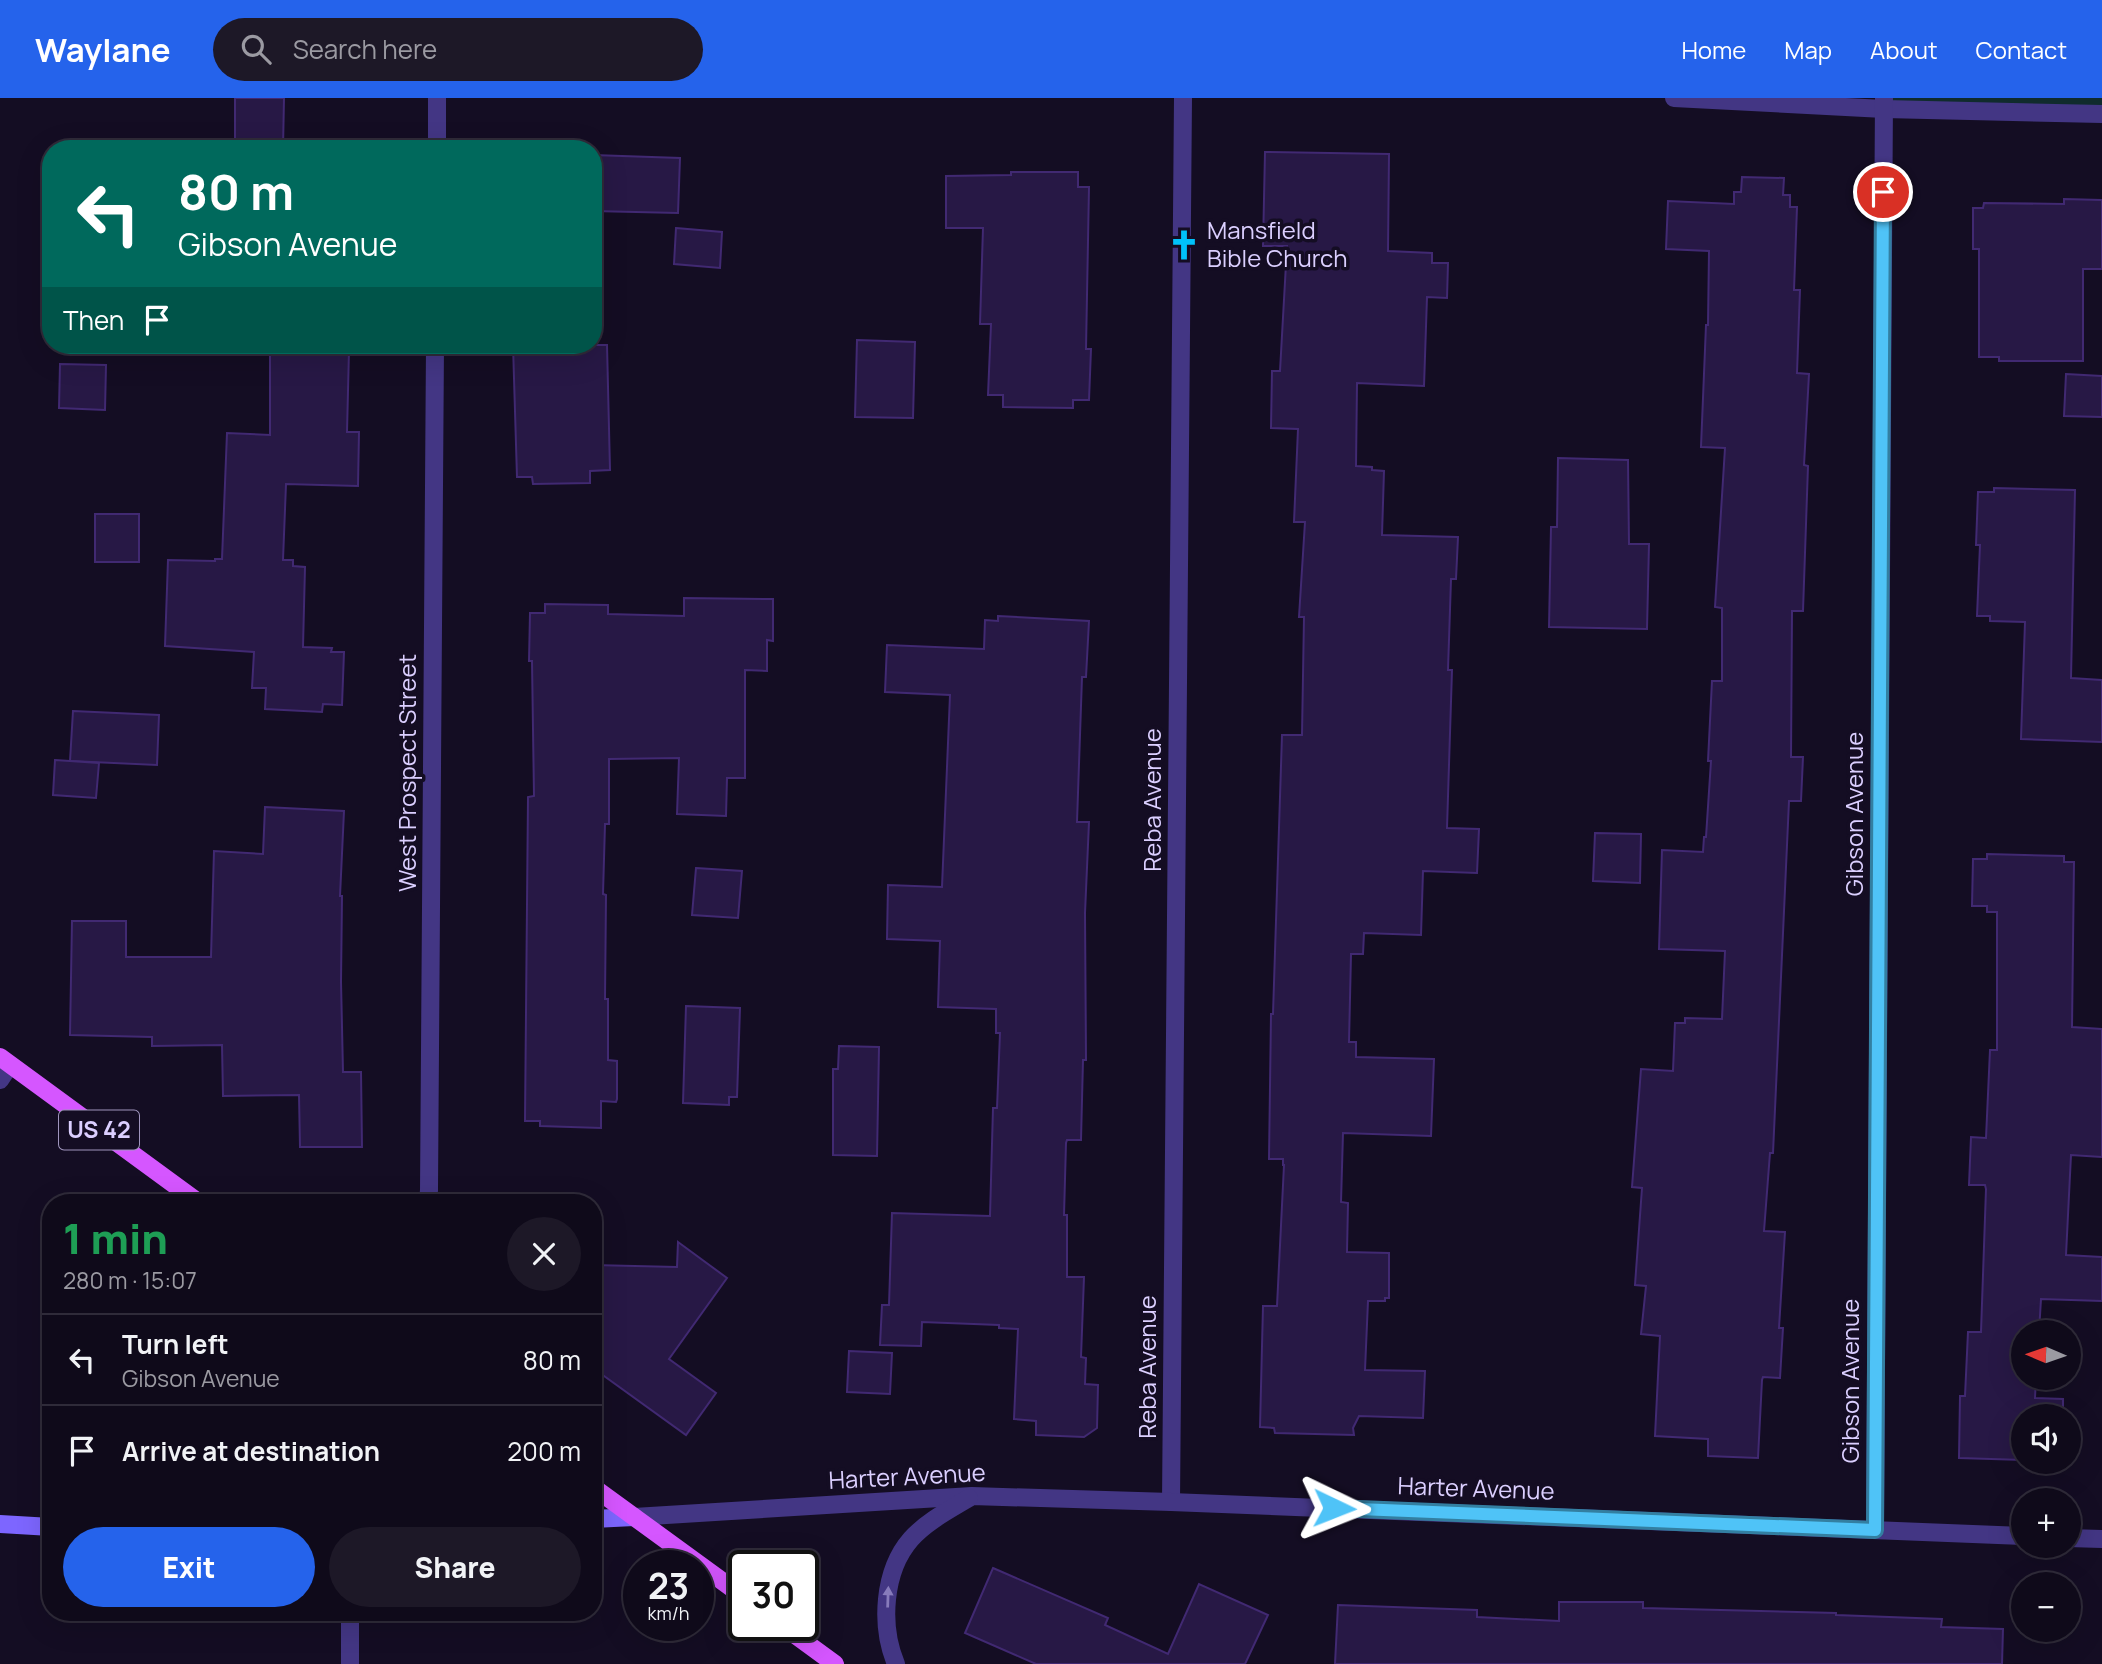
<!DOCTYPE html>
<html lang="en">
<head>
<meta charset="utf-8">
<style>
  :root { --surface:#0f0a1a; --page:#1d1827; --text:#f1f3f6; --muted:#9b9aa2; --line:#2f2b39; --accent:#2563eb }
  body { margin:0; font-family:Manrope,sans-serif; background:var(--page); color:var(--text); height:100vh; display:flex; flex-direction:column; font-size:26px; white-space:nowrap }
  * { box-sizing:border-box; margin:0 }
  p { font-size:23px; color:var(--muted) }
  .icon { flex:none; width:38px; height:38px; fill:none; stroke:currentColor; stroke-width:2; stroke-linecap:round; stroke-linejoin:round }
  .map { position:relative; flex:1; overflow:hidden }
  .side { position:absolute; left:42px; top:1096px; width:560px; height:427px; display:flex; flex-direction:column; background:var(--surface); border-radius:28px; box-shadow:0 7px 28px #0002,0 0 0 2px var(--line) }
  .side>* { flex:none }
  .guide { position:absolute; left:42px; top:42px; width:560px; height:214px; border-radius:28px; box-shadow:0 7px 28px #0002,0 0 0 2px var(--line); background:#00695c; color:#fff; overflow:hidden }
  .needle { width:46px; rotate:272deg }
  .tools { position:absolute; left:2011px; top:1222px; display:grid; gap:14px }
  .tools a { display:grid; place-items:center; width:70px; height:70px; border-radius:50%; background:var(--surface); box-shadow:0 7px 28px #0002,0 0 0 2px var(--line); font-size:35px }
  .speed { position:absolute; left:623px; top:1452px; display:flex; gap:14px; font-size:35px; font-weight:700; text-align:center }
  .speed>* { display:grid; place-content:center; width:91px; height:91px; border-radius:50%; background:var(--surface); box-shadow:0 7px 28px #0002,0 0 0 2px var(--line); line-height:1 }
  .speed small { font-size:18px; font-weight:400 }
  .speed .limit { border:4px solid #111; border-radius:10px; background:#fff; color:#111 }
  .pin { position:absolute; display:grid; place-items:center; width:60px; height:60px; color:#fff; margin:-30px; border:4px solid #fff; border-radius:50%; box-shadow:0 2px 7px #0007 }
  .me { position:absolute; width:77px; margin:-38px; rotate:92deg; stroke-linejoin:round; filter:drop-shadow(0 0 5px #0008) }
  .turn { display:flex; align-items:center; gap:24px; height:147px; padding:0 21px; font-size:32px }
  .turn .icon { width:91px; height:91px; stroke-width:2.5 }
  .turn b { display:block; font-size:49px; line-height:60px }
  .then { display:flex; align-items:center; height:66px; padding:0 21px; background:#0003; gap:14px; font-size:26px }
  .round { display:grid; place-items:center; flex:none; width:74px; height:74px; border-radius:37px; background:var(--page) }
  .summary { display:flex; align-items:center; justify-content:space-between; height:119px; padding:0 21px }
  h1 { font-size:42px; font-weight:800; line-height:52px; color:#1e9e55 }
  .cta { display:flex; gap:14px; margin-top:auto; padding:14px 21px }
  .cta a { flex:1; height:80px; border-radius:42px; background:var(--accent); color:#fff; font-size:28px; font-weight:800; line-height:80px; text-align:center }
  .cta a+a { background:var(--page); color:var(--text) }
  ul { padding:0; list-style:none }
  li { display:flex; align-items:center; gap:21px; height:91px; padding:0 21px; border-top:2px solid var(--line) }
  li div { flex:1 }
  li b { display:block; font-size:26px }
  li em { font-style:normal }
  header { display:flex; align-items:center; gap:42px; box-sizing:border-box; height:98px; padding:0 35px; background:var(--accent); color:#fff }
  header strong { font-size:33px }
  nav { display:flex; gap:38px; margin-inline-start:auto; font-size:24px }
  .search { width:490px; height:63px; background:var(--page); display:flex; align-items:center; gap:18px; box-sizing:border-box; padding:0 24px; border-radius:38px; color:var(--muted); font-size:26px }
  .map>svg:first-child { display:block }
  .green { fill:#102b2d }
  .building { fill:#271845; stroke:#412972; stroke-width:2 }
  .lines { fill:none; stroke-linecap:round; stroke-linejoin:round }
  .lane { stroke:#433684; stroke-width:18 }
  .street { stroke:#433684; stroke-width:18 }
  .secondary { stroke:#7d66ff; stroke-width:18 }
  .primary { stroke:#d556ff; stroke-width:18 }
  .oneway { fill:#877bbb }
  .route-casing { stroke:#337fa1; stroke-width:18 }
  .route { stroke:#4fc3f7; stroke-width:12 }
  .labels { text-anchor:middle; stroke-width:7; stroke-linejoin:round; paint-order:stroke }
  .shield { fill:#140d23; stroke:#9f95bd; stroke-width:2 }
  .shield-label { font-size:23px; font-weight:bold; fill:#dbcfff }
  .poi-label { font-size:24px; fill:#dbcfff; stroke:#140d23; text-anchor:start }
  .street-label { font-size:24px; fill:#dbcfff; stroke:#140d23 }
</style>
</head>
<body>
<header>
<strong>Waylane</strong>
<div class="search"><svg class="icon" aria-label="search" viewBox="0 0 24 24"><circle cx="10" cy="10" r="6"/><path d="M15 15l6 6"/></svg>Search here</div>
<nav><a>Home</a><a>Map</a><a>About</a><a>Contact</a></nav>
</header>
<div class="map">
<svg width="2102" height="1566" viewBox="0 0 2102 1566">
  <rect width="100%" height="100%" fill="#140d23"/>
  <!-- green -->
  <polygon class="green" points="1884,0 2102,0 2102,16 1884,11"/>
  <!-- building -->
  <g class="building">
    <polygon points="235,0 284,0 283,51 235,51"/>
    <polygon points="1265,54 1389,56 1388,153 1432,155 1432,165 1448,165 1447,200 1427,199 1424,288 1357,285 1356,368 1372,369 1372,372 1384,373 1382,437 1458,439 1456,481 1451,481 1448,572 1452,572 1447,730 1479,731 1477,775 1423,773 1421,837 1364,835 1363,856 1351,856 1349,944 1356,944 1356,959 1434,961 1431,1038 1343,1035 1341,1104 1348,1105 1347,1154 1389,1155 1389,1200 1385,1200 1385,1203 1368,1203 1365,1272 1425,1273 1423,1320 1359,1318 1353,1330 1354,1337 1275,1335 1274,1330 1260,1329 1263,1208 1277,1208 1284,1067 1283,1067 1283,1061 1269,1061 1271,916 1273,916 1282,637 1302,637 1304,519 1299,519 1305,424 1294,424 1298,331 1271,330 1272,273 1280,273 1287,148 1263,148"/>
    <polygon points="593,57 680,60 678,115 593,113"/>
    <polygon points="1011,74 1078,74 1078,89 1089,89 1086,251 1091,251 1089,302 1073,302 1073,310 1003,309 1003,297 988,297 991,226 980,226 983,130 946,130 946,78 1011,77"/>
    <polygon points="1742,79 1784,80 1783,97 1790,97 1790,109 1797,109 1794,192 1800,192 1797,275 1809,276 1804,367 1808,368 1803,513 1792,513 1791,659 1803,659 1801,703 1789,703 1773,1055 1770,1055 1764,1133 1785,1134 1779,1230 1783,1230 1780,1280 1763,1279 1762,1282 1758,1360 1708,1358 1708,1341 1655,1338 1660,1238 1641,1236 1646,1188 1635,1187 1642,1090 1632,1089 1641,971 1673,973 1675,925 1685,925 1685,920 1722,921 1725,853 1659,851 1662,752 1703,754 1704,739 1706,739 1711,663 1708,663 1712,583 1722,583 1722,510 1715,509 1725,350 1701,349 1706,227 1708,227 1709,153 1666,151 1668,103 1734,106 1734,94 1741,94"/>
    <polygon points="2064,101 2102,102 2102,171 2083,171 2083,263 1999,263 1999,259 1979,259 1979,151 1973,151 1973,110 1983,110 1984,105 2064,106"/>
    <polygon points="676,130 722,134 720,170 674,166"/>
    <polygon points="857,242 915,244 913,320 855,319"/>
    <polygon points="513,247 607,247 610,372 590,373 590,385 533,386 532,379 517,379"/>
    <polygon points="270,251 349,252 347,334 359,334 358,388 286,386 283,462 293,462 293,468 305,469 303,549 332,550 331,554 344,554 342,607 323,606 322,614 265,611 266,590 252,590 254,554 165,548 168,462 215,463 215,461 222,461 227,335 270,337"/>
    <polygon points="60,266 106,267 105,312 59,310"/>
    <polygon points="2066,276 2102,278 2102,319 2064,318"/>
    <polygon points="1558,360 1628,362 1629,446 1649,446 1647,531 1549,529 1551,429 1557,429"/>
    <polygon points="1994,390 2075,392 2071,580 2102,582 2102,644 2021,641 2025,524 1990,523 1990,518 1977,518 1980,447 1976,447 1978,394 1994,394"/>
    <rect x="95" y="416" width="44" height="48"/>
    <polygon points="684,500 773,501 773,543 767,542 767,573 745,572 745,680 727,680 726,718 677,716 679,660 609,661 609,726 605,726 603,796 606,797 605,901 608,901 608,962 617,963 617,1001 616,1004 601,1003 601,1030 540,1028 540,1023 525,1023 528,699 534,698 532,563 529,563 530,515 545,515 545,506 608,507 608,516 684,518"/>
    <polygon points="998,518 1089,523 1086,579 1082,579 1077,724 1089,724 1085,815 1086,962 1083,962 1081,1042 1067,1042 1066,1045 1064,1117 1067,1117 1067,1179 1084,1179 1081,1259 1086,1260 1085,1286 1098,1287 1097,1330 1084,1339 1036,1337 1036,1323 1014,1321 1018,1231 999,1230 999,1227 922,1224 921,1248 880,1247 882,1207 889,1207 892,1115 990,1118 993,1010 997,1010 1000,935 996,935 996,911 938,909 940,843 887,841 888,787 942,789 950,597 885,594 887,547 984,551 985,522 998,523"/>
    <polygon points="73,613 159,617 157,667 70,663"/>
    <polygon points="55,662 99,665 96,700 53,697"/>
    <polygon points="265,709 344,713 340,798 342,798 341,884 343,974 361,974 362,1049 300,1049 299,997 223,998 222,947 152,948 152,939 70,937 72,823 126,823 126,859 211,859 214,753 263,756"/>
    <polygon points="1595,735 1641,736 1640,785 1593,783"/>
    <polygon points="1987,756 2064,758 2064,764 2074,764 2072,929 2102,931 2102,1059 2071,1057 2066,1157 2102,1159 2102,1203 2041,1201 2039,1234 2023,1234 2023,1279 2036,1279 2035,1300 2063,1301 2063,1318 2023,1318 2023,1362 1959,1360 1960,1298 1965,1298 1968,1234 1981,1234 1986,1091 1985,1087 1969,1087 1971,1039 1986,1040 1990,952 1997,952 1997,814 1987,814 1987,808 1972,808 1973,761 1987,761"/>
    <polygon points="696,770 742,773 738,820 692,817"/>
    <polygon points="686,908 740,910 737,999 729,999 729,1007 683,1005"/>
    <polygon points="839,948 879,949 877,1058 833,1057 833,971 838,971"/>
    <polygon points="678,1144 727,1180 669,1261 716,1295 686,1337 593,1270 593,1167 677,1169"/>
    <polygon points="849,1253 892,1255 890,1296 847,1294"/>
    <polygon points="993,1470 1108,1520 1105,1527 1168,1556 1199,1486 1268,1517 1245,1566 1036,1566 965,1535"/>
    <polygon points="1559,1504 1643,1504 1643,1510 1836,1515 1836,1517 1942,1521 1941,1529 2003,1531 2002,1566 1335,1566 1338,1507 1477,1512 1477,1519 1559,1523"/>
  </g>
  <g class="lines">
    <!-- lane -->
    <polyline class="lane" points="0,982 10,967"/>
    <!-- street -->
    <g class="street">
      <polyline points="1674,0 1884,11 2102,16"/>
      <polyline points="437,51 437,0"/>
      <polyline points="428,1104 429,1092 435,247"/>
      <polyline points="1171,1404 1183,0"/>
      <polyline points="634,1419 972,1398 1171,1404 2023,1438"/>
      <polyline points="1875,1432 1884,0"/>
      <polyline points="2068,1440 2102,1441"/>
      <polyline points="350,1566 350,1514"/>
      <path d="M896 1566C880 1528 883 1473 911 1441 926 1424 949 1412 969 1400"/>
    </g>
    <!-- secondary -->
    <g class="secondary">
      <polyline points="593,1421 634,1419"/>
      <polyline points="0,1426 51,1429"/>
    </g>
    <!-- primary -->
    <g class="primary">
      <polyline points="0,959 198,1104"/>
      <polyline points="593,1389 744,1499"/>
      <polyline points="783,1528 835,1566"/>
    </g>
  </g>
  <!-- one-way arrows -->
  <defs><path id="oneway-solid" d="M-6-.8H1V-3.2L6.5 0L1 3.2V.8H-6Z" transform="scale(1.75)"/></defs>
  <use class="oneway" href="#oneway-solid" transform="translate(888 1499) rotate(-88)"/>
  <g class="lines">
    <!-- route casing -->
    <g class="route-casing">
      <polyline id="route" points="1334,1410 1875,1432 1883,94"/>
    </g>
    <!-- route -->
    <use href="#route" class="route"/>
  </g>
  <!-- icons -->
  <defs>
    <g id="church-bare" transform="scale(2.415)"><path d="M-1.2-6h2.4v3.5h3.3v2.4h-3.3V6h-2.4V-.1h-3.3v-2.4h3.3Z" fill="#00c2fa" stroke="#140d23" stroke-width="2.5" paint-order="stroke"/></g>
  </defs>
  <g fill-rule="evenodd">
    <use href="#church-bare" x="1184" y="147"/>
  </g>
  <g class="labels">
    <!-- shield labels -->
    <rect class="shield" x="59" y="1012.5" width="80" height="39" rx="5"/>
    <g class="shield-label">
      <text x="99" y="1040">US 42</text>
    </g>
    <!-- poi labels -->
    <g class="poi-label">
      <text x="1207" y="141">Mansfield<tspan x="1207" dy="28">Bible Church</tspan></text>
    </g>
    <!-- street labels -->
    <g class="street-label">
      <text transform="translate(408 675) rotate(-90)" y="8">West Prospect Street</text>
      <text transform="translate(1153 702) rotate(-90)" y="8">Reba Avenue</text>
      <text transform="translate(1855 716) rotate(-90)" y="8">Gibson Avenue</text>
      <text transform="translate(1148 1269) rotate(-90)" y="8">Reba Avenue</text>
      <text transform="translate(1851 1283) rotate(-90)" y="8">Gibson Avenue</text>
      <text transform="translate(907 1379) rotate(-3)" y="8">Harter Avenue</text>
      <text transform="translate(1476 1391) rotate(2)" y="8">Harter Avenue</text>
    </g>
  </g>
</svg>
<div class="tools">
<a><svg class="needle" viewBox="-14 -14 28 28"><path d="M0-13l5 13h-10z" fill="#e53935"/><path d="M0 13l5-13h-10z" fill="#9b9aa2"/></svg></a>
<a><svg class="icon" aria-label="sound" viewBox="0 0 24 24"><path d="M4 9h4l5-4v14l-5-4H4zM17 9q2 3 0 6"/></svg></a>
<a>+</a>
<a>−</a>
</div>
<div class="speed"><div>23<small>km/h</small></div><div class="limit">30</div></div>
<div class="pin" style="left:1883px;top:94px;background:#d93025"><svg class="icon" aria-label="arrive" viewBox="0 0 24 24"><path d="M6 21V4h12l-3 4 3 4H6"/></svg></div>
<svg class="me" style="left:1334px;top:1410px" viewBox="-20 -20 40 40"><path d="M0-17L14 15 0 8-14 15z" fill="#4fc3f7" stroke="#fff" stroke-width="4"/></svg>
<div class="guide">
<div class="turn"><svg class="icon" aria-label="left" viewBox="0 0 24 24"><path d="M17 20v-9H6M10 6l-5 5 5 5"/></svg><div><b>80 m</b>Gibson Avenue</div></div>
<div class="then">Then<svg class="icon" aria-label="arrive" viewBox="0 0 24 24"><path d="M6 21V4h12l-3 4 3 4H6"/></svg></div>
</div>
<section class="side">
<div class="summary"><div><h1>1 min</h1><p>280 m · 15:07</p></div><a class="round"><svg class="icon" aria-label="close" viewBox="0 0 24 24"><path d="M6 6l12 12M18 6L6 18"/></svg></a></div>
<ul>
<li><svg class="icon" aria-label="left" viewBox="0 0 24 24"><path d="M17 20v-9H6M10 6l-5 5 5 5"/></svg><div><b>Turn left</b><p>Gibson Avenue</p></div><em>80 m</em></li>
<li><svg class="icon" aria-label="arrive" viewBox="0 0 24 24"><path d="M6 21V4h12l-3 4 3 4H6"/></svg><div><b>Arrive at destination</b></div><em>200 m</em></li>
</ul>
<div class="cta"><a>Exit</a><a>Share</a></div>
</section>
</div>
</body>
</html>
